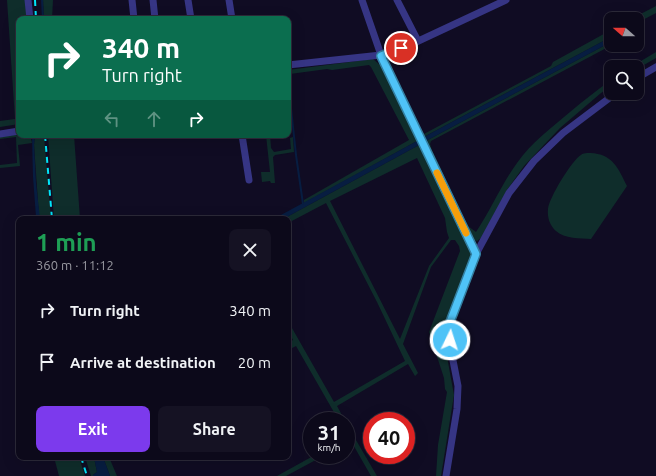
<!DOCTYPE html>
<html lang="en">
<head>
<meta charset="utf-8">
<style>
  :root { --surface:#0c091a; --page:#151223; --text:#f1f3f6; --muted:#9a9aa2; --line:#2c2a39; --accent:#7c3aed }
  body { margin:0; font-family:Ubuntu,sans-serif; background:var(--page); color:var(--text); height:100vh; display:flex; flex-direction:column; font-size:15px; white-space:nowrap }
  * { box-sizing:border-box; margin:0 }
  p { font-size:13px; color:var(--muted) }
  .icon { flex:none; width:22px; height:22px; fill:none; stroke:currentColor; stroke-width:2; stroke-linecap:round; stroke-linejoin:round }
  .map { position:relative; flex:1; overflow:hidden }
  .drawer { position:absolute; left:16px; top:216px; width:275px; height:244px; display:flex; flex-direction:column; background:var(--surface); border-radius:8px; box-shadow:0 4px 16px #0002,0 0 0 1px var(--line) }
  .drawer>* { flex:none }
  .guide { position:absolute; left:16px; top:16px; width:275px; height:122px; border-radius:8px; box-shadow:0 4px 16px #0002,0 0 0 1px var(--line); background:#0b6e4f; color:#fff; overflow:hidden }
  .needle { width:26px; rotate:290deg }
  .buttons { position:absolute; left:604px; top:12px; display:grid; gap:8px }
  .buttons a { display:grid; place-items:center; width:40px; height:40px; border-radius:8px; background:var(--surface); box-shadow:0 4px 16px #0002,0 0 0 1px var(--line); font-size:20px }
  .speed { position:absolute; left:303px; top:412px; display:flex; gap:8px; font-size:20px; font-weight:700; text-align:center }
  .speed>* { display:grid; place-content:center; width:52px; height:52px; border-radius:50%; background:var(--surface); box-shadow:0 4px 16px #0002,0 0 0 1px var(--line); line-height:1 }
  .speed small { font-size:10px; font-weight:400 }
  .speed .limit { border:6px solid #d22; background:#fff; color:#111 }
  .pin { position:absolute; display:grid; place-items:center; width:34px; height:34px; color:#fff; margin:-17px; border:2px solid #fff; border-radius:50%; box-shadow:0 1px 4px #0007 }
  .me { position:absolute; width:44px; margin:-22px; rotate:4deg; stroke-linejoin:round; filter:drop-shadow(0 0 3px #0008) }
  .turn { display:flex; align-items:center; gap:14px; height:84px; padding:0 20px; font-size:18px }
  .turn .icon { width:52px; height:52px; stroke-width:2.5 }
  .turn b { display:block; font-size:28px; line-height:34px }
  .lanes { display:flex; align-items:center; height:38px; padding:0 20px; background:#0003; justify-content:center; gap:20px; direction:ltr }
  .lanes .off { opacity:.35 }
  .round { display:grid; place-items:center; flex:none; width:42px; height:42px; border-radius:8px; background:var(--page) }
  .overview { display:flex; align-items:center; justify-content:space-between; height:68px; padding:0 20px }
  h1 { font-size:24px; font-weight:700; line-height:30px; color:#1e9e55 }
  .button { display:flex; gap:8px; margin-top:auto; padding:8px 20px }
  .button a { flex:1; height:46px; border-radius:8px; background:var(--accent); color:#fff; font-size:16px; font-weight:700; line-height:46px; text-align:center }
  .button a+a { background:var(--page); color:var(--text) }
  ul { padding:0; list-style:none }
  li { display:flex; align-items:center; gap:12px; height:52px; padding:0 20px }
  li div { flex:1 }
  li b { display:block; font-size:15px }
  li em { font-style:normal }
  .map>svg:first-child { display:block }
  .green { fill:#0f2d2b; fill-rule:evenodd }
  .water { fill:#071d41 }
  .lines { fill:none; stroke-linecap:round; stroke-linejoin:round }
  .stream { stroke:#071d41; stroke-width:2 }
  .minor { stroke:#363584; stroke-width:7 }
  .rail { stroke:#00e6f9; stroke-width:2; stroke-dasharray:6 5; stroke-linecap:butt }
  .route-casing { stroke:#337fa1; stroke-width:10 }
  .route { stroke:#4fc3f7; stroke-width:7 }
  .slow { stroke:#f59e0b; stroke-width:7 }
</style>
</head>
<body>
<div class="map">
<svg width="656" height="476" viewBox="0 0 656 476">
  <rect width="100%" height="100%" fill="#100c23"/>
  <!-- green -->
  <g class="green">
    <polygon points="7,0 26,0 27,19 19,19 19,124 0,127 0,121 15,119"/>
    <polygon points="43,0 53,0 52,19 44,19"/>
    <polygon points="656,6 656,13 637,23 637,19 631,19"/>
    <polygon points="611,30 611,37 422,138 422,135 551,66 553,62"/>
    <path d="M611 42V45H612L431 141 430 144 432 150 468 226 476 232C491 210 501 185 517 163 531 143 551 128 570 112 583 101 597 90 611 80V86L601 93 560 128 524 166 507 190 481 238 477 241 474 240 424 142Z"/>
    <polygon points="656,52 656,58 637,69 637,67 631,67"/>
    <polygon points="373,59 380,65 385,75 417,141 304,203 304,200 409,140 371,67 369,65 332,70 327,69 290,74 288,76 288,70"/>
    <polygon points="19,133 19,135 30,135 32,143 18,145 20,166 0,168 0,165 17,163 16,137 0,139 0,136"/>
    <polygon points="35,135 44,135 51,219 40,219 39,216 34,145"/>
    <polygon points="48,135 74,135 80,219 54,219"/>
    <polygon points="266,135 270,135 271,148 274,152 291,149 290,138 293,137 294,152 275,155 273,157 275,183 271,183 270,181 262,182 261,172 270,172"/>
    <path d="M419 145 472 251V255L449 312 444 329 446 351 454 395 441 476H436L438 445 447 392 445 389 444 378 429 332 460 251 459 246 455 240H451L431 267 403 344 418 373 415 376 408 364 337 406 345 421H339L296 346 288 350V343L293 340 288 330V321L334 402 405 361 377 302 326 203 288 223V219H284L285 218ZM417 158 445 218 447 232 449 238 429 266 400 339 330 201Z"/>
    <path d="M590 153C613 154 618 168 627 186L591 239C581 238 564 239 556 231 550 226 547 217 548 209 549 198 572 160 581 155 583 153 588 153 590 153Z"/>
    <polygon points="346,423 377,476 371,476 351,441 346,444 346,439 348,437 346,433"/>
    <polygon points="315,455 325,455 286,476 277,476"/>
    <polygon points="54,457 79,457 85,476 59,476"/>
    <polygon points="85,457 94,457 97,472 93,475 93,476 91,476"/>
    <polygon points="103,457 109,457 117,476 110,476"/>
  </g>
  <!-- water -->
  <g class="water">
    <polygon points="611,37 611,42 424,142 422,138"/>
    <polygon points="30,135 35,135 34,145 36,183 40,219 37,219 36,217 33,177 32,138"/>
    <polygon points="417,141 419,145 285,218 281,215"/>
    <polygon points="94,457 103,457 110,476 93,476 93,475 97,472"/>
  </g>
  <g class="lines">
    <!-- stream -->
    <g class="stream">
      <polyline points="42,0 43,19"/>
      <polyline points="288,80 296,155 303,204"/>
    </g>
    <!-- minor -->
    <g class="minor">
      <polyline points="28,0 30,19"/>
      <polyline points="132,0 134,19"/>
      <polyline points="153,0 155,19"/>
      <polyline points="188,0 191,19"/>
      <polyline points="229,0 232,19"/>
      <polyline points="362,0 381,55 476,254"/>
      <polyline points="397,0 418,41"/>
      <polyline points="288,65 381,55 412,44 506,0"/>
      <polyline points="637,78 656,67"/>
      <polyline points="0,134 19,131"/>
      <polyline points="242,135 249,180"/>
      <polyline points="446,476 457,409 458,386 449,340 450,322 476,254 509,193 534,161 563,133 616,93"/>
    </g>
    <!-- rail -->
    <g class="rail">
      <polyline points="35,0 36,19"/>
      <polyline points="45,135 52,219"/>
      <polyline points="81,457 87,476"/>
    </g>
  </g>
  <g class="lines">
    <!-- route casing -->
    <g class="route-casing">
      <polyline id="route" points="401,48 381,56 476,254 450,322 450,340"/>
    </g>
    <!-- route -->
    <use href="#route" class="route"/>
    <!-- slow -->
    <polyline class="slow" points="437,173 466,233"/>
  </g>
</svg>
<div class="buttons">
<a><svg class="needle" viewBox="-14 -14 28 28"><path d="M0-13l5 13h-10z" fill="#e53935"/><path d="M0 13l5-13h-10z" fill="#9a9aa2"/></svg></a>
<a><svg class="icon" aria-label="search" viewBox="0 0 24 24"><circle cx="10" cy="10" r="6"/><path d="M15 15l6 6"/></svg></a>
</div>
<div class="speed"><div>31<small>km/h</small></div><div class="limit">40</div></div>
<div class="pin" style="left:401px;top:48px;background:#d93025"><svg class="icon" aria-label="arrive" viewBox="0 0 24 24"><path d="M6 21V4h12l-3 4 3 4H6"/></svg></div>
<svg class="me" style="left:450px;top:340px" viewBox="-20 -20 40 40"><circle r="17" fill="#4fc3f7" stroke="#fff" stroke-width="3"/><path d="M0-11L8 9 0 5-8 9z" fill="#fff"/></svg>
<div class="guide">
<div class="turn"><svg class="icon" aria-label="right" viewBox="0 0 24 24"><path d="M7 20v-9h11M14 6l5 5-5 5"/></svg><div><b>340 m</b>Turn right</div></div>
<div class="lanes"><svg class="icon off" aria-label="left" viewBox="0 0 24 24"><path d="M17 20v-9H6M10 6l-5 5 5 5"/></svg><svg class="icon off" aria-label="ahead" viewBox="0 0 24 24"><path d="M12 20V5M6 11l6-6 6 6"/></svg><svg class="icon" aria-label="right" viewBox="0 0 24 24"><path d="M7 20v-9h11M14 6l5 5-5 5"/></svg></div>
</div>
<section class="drawer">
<div class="overview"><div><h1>1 min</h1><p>360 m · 11:12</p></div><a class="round"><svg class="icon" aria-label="close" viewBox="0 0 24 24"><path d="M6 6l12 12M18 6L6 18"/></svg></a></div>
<ul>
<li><svg class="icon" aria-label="right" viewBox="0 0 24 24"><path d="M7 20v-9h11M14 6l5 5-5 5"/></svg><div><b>Turn right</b></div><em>340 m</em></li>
<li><svg class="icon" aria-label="arrive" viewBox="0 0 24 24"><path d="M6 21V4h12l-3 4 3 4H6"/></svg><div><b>Arrive at destination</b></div><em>20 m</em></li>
</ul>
<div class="button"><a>Exit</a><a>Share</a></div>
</section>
</div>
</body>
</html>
